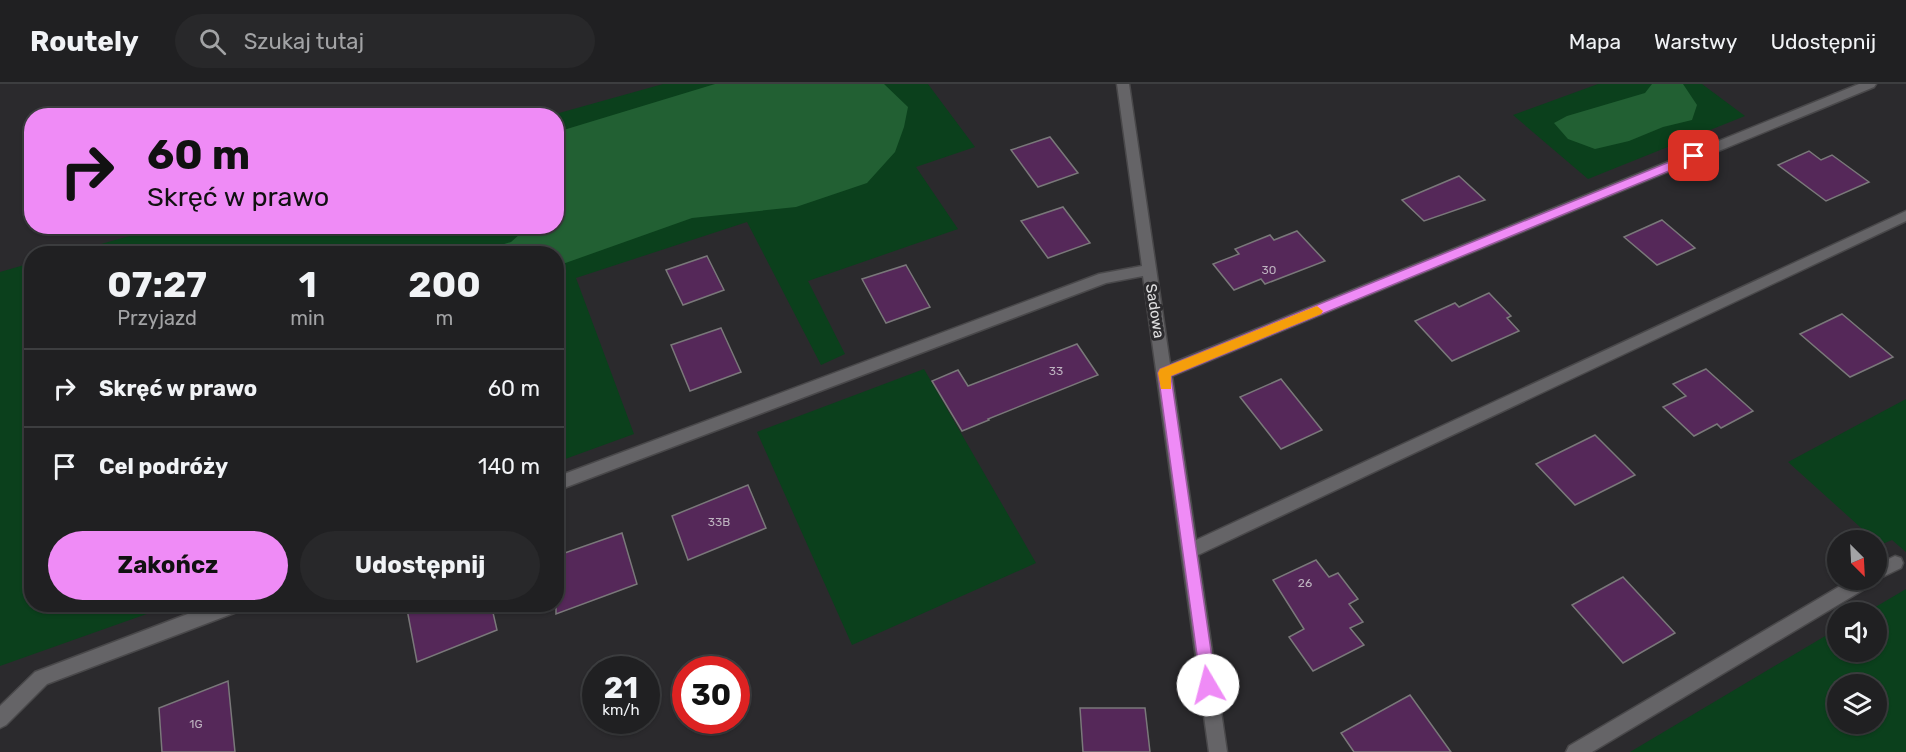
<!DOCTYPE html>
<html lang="pl">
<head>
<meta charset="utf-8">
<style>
  :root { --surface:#202022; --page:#28282a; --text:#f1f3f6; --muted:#a2a3a5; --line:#3d3e40; --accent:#ef8bf6 }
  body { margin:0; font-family:Rubik,sans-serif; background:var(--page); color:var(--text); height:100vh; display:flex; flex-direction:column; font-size:22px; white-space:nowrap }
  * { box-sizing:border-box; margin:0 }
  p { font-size:20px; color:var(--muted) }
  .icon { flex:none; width:33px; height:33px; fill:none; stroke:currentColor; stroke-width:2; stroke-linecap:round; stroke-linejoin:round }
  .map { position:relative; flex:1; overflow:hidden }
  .details { position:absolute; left:24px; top:162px; width:540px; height:366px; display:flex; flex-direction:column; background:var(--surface); border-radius:24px; box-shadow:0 2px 4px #0004,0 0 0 2px var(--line) }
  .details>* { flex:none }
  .hud { position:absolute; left:24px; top:24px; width:540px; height:126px; border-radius:24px; box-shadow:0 2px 4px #0004,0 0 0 2px var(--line); background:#ef8bf6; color:#111; overflow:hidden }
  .needle { width:39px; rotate:156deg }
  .buttons { position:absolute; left:1827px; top:446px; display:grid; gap:12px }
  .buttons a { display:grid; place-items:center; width:60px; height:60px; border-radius:50%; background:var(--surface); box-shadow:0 2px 4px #0004,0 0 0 2px var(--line); font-size:30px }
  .speed { position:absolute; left:582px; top:572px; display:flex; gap:12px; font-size:30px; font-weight:700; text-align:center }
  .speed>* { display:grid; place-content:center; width:78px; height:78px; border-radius:50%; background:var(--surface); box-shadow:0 2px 4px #0004,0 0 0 2px var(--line); line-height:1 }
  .speed small { font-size:15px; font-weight:400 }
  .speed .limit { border:9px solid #d22; background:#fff; color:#111 }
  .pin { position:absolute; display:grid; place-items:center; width:51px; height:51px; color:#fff; margin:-26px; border-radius:12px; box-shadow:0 3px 9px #0006 }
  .me { position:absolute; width:66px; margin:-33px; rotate:352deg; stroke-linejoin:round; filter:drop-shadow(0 0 4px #0008) }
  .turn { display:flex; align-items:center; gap:21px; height:126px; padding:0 24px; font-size:27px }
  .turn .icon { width:78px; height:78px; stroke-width:2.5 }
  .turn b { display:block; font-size:42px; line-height:51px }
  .eta { display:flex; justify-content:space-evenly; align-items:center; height:102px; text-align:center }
  .eta b { font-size:36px; font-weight:700; line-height:42px }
  .button { display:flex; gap:12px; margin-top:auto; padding:12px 24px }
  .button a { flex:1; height:69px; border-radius:36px; background:var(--accent); color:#111; font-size:24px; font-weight:700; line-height:69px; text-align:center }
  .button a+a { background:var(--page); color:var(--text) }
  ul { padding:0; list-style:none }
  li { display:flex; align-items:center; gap:18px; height:78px; padding:0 24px; border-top:2px solid var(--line) }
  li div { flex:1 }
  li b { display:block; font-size:22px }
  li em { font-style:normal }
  header { display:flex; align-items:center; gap:36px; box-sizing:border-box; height:84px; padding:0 30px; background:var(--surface); border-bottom:2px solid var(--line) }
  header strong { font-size:28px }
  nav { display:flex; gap:33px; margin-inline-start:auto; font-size:21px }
  .search { width:420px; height:54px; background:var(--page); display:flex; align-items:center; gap:15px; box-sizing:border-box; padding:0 21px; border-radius:33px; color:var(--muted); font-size:22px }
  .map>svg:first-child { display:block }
  .green { fill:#0b401c; fill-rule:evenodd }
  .forest { fill:#226033 }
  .building { fill:#552859; stroke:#7a787a; stroke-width:1.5 }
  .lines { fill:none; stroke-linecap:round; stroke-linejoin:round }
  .minor-casing { stroke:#49484a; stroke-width:3 }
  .minor { fill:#656467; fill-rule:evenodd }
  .route { fill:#ef8bf6; stroke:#9b5aa0; stroke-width:1.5 }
  .slow { fill:#f59e0b }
  .labels { text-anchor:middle; stroke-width:6; stroke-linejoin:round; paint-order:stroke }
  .number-label { font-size:12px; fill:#bdb2bf }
  .street-label { font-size:15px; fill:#e0e0e1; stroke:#2b2a2d }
</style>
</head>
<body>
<header>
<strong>Routely</strong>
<div class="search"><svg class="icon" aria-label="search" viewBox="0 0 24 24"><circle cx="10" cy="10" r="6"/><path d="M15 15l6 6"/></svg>Szukaj tutaj</div>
<nav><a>Mapa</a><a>Warstwy</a><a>Udostępnij</a></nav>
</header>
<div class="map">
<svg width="1906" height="668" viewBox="0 0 1906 668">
  <rect width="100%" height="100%" fill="#2b2a2d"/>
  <!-- green -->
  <g class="green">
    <polygon points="663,0 928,0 975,63 916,83 958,145 808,197 845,270 821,281 747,138 576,194 634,350 557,378 556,170 66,170 161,143 556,142 556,32 552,31"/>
    <polygon points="1598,0 1702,0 1745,32 1588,95 1513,31"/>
    <polygon points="31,179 32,520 172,521 0,582 0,188"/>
    <polygon points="924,285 1036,479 852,561 757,348"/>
    <polygon points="1906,315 1906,468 1892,456 1880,461 1788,378"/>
    <path d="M1906 505V668H1630L1837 545 1838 567H1876V528H1867ZM1838 600H1876V639H1838Z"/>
  </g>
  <!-- forest -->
  <g class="forest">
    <polygon points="715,0 884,0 908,23 904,43 895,68 867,99 796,123 692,134 557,182 556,170 474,169 511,158 528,143 556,142 557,48"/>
    <polygon points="1652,0 1683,0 1697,21 1692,36 1663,43 1629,57 1595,65 1568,55 1554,39 1567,32 1645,9"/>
  </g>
  <!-- building -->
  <g class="building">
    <polygon points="1050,53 1078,89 1038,103 1011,66"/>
    <polygon points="1809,67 1821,76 1832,71 1869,98 1826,117 1778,81"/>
    <polygon points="1459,92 1485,116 1424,137 1402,116"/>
    <polygon points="1063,123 1090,159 1048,174 1021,137"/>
    <polygon points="1662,136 1695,164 1657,181 1624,153"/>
    <polygon points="1297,147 1325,177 1265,200 1261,195 1234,206 1213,180 1239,170 1235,165 1270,151 1274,156"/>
    <polygon points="707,172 724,206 683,221 666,186"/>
    <polygon points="906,181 930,223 886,239 862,195"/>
    <polygon points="1489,209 1511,232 1507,234 1519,247 1452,277 1415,237 1455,219 1459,223"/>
    <polygon points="1842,230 1893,273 1850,293 1800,250"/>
    <polygon points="721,244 741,288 690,307 671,261"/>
    <polygon points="1077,260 1098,291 988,335 989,336 962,347 932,297 958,286 968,302"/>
    <polygon points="1706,285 1753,327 1721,344 1717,340 1694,352 1663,323 1686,312 1673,300"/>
    <polygon points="1281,295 1322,346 1281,365 1240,313"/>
    <polygon points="1595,351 1635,391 1575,421 1536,380"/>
    <polygon points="748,401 766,444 688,476 672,432"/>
    <polygon points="622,449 637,500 556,530 556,472"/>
    <polygon points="1316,476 1329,493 1338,489 1358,515 1349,520 1363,538 1350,544 1364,561 1313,587 1289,553 1304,545 1273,496"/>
    <polygon points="1623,493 1675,549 1623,579 1572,521"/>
    <polygon points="406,520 491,520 497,546 417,578"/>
    <polygon points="228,597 235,668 162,668 159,624"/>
    <polygon points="1410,611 1451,668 1354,668 1341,649"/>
    <polygon points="1080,624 1145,624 1150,668 1083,668"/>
  </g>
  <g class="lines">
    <!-- minor casing -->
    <g class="minor-casing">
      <g id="minor">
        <polygon points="1117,0 1129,0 1170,280 1859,0 1876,0 1874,3 1172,292 1196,456 1906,127 1906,137 1198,471 1227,668 1209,668 1143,192 1106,199 556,407 556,393 1099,190 1142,182"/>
        <polygon points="1895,472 1901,474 1903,479 1901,484 1874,497 1873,500 1592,668 1566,668 1569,662 1852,495 1876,495 1876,481"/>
        <polygon points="214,520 244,520 242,526 47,600 6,641 0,644 0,622 35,588"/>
      </g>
    </g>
    <!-- minor -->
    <use href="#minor" class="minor"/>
  </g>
  <!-- route -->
  <polygon class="route" points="1694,68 1699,72 1698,75 1171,292 1216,601 1214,607 1208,609 1202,607 1158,289 1160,285"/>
  <!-- slow -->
  <polygon class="slow" points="1317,222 1323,227 1321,230 1171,292 1171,305 1161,305 1158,289 1160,285"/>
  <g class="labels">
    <!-- number labels -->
    <g class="number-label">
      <text x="1269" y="190">30</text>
      <text x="1056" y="291">33</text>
      <text x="719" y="442">33B</text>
      <text x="1305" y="503">26</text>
      <text x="196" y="644">1G</text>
    </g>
    <!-- street labels -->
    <g class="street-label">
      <text transform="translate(1155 227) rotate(81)" y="5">Sadowa</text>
    </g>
  </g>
</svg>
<div class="buttons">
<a><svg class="needle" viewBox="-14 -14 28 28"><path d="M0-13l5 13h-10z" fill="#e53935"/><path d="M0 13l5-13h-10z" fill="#a2a3a5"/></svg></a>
<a><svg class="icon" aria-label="sound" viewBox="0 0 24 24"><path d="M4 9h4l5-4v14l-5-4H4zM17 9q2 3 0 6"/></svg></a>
<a><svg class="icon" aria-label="layers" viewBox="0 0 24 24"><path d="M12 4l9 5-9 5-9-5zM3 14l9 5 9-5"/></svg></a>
</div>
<div class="speed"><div>21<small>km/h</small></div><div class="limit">30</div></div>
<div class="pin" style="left:1694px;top:72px;background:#d93025"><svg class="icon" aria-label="arrive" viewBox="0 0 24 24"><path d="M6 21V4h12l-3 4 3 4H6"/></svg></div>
<svg class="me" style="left:1208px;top:601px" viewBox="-20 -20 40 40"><circle r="19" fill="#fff"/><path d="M0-13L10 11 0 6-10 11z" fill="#ef8bf6"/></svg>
<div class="hud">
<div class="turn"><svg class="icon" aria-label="right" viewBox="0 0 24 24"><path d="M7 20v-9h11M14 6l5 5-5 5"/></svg><div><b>60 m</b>Skręć w prawo</div></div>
</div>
<section class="details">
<div class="eta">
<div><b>07:27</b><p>Przyjazd</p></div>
<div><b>1</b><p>min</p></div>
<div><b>200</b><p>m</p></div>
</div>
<ul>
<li><svg class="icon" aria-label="right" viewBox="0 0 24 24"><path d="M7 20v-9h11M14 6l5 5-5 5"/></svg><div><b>Skręć w prawo</b></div><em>60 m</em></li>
<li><svg class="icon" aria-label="arrive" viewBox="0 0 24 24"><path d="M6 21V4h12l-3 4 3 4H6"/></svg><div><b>Cel podróży</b></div><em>140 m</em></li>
</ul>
<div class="button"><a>Zakończ</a><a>Udostępnij</a></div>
</section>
</div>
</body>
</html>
